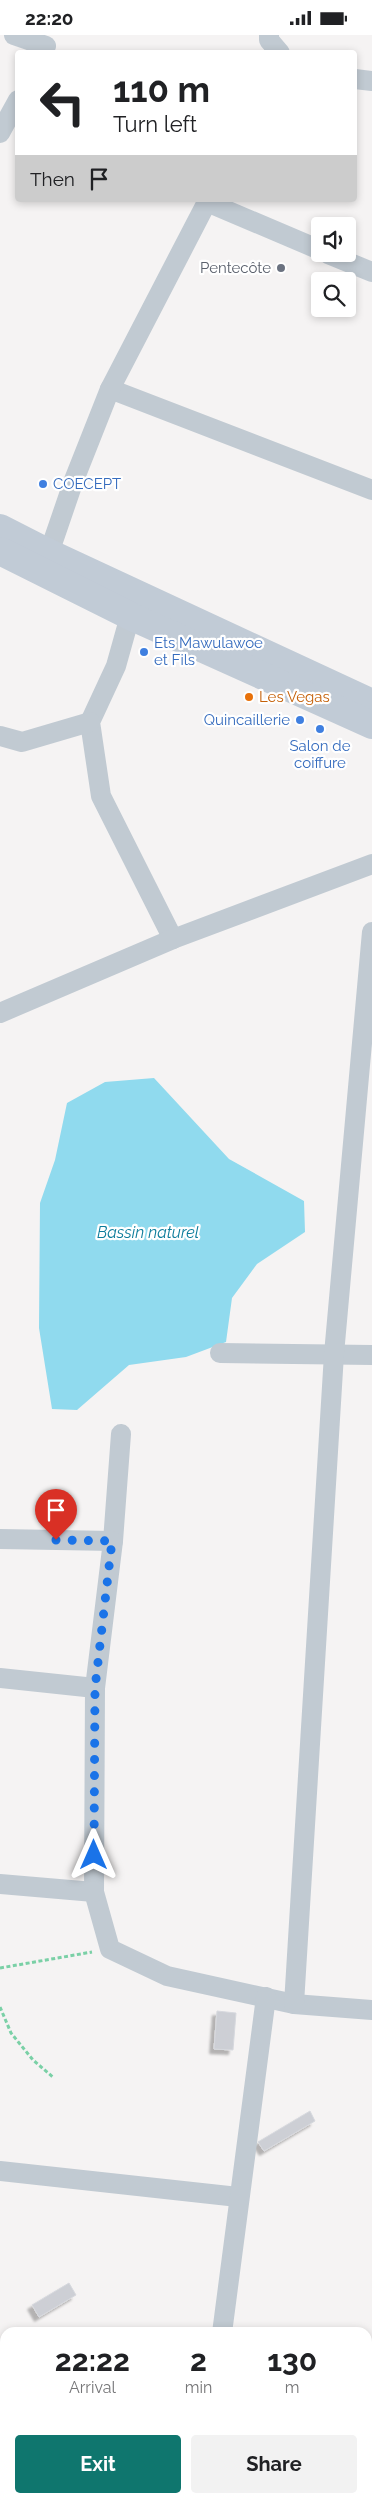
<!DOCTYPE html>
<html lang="en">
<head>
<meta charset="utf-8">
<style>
  :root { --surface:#fff; --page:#f2f2f2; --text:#202124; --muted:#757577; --accent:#0f766e }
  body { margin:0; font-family:Raleway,sans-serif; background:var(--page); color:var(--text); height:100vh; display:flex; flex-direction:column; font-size:19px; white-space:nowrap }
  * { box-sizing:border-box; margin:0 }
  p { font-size:16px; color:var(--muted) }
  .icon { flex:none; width:28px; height:28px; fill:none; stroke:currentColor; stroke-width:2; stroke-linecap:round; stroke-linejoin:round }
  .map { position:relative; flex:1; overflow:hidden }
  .drawer { position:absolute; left:0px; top:2292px; width:372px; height:176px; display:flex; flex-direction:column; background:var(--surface); border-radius:15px 15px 0 0; box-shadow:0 2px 8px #0003 }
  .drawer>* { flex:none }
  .top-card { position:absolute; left:15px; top:15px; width:342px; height:152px; border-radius:5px; box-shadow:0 2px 8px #0003; background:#fff; color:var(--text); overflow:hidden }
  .buttons { position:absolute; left:311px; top:182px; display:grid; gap:10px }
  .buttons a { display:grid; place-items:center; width:45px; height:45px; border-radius:5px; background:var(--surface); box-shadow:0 2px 8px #0003; font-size:25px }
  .pin { position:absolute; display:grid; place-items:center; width:42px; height:42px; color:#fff; margin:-51px -21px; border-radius:50% 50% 50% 0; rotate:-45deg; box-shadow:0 0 5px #0007 }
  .pin .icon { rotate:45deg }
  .me { position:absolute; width:55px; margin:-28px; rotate:0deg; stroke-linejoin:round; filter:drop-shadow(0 0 4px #0008) }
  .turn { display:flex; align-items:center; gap:18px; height:105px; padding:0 15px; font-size:22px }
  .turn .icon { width:65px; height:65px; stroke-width:2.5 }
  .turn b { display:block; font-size:35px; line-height:42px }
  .then { display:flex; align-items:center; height:48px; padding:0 15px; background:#0003; gap:10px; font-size:19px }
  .eta { display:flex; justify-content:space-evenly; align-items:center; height:85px; text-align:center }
  .eta b { font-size:30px; font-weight:700; line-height:35px }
  .button { display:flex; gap:10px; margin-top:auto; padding:10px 15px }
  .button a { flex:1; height:58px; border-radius:5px; background:var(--accent); color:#fff; font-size:20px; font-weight:700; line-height:58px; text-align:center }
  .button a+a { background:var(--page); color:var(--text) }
  .status { display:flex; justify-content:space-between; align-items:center; height:35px; padding:0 25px; background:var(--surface); direction:ltr }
  .status svg { height:14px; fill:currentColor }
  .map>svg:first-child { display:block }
  .water { fill:#90daee }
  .building { fill:#cdcfd5; stroke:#d7d9de; filter:url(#shadow) }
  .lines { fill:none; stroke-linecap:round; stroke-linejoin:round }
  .path { stroke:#7ad0a6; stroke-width:3; stroke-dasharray:4 2.5; stroke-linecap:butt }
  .street { stroke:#c1cad2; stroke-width:20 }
  .secondary { stroke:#c1cbd6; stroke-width:28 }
  .route { stroke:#1a73e8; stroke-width:9; stroke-dasharray:0 16.2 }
  .worship-dot { fill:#6b7280; stroke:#fff; stroke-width:2 }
  .shop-dot { fill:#3f7fe0; stroke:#fff; stroke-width:2 }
  .food-dot { fill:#e8710a; stroke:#fff; stroke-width:2 }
  .labels { text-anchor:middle; stroke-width:4.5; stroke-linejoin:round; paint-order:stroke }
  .worship-label { font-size:15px; fill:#5b616d; stroke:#fff; text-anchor:end }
  .shop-label { font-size:15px; fill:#366cbe; stroke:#fff; text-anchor:start }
  .food-label { font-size:15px; fill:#c56008; stroke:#fff; text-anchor:start }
  .water-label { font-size:16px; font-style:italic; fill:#0c7c9b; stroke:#fff }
</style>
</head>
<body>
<div class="status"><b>22:20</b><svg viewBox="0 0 49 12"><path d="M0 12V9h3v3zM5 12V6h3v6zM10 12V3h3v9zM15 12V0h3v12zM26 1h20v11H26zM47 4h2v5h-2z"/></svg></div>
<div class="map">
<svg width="372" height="2468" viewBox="0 0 372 2468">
  <defs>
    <filter id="shadow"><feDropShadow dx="-4.5" dy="4.5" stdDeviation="1" flood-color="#0004"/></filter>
  </defs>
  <rect width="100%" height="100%" fill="#f5f3f3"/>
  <!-- water -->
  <polygon class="water" points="154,1043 229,1124 304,1166 305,1197 257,1229 232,1263 226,1307 186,1322 129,1330 77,1375 52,1374 39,1293 40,1168 55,1125 67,1068 105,1047"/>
  <!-- building -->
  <g class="building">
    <polygon points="217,1976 236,1978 233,2015 214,2014"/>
    <polygon points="310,2076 315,2086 264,2116 258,2107"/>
    <polygon points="69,2248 76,2260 39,2282 32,2270"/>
    <polygon points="0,2361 5,2362 4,2402 0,2402"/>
    <polygon points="5,2408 5,2445 0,2444"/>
    <polygon points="3,2448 5,2448 5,2464 24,2464 23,2468 0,2468"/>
  </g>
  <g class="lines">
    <!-- path -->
    <g class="path">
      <polyline points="0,1933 92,1917"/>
      <polyline points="0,1972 11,1998 33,2025 54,2043"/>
    </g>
    <!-- street -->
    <g class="street">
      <polyline points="14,0 46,11"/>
      <polyline points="269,0 269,5 280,18"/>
      <polyline points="355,44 372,46"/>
      <polyline points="0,98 18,65"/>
      <polyline points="207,167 320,215"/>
      <polyline points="328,219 372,237"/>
      <polyline points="110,354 372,455"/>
      <polyline points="49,518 74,445 110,354 208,165"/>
      <polyline points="130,581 116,631 90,687 101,761 173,904"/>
      <polyline points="0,701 22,707 90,687"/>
      <polyline points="0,978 173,904 372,829"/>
      <polyline points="220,1318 372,1320"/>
      <polyline points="121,1399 113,1506 95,1653 94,1857 110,1914 167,1941 294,1969 372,1975"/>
      <polyline points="0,1504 113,1506"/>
      <polyline points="0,1643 95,1653"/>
      <polyline points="0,1849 94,1857"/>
      <polyline points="294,1969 334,1319 372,897"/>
      <polyline points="0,2136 238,2162"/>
      <polyline points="222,2298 266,1962"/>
      <polyline points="202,2468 202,2464"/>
    </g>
    <!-- secondary -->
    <g class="secondary">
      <polyline points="0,493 49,518 372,668"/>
      <polyline points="0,516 130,581 372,690"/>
    </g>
  </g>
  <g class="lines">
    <!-- route -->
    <polyline class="route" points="56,1505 112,1506 95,1653 94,1820"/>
  </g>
  <!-- markers -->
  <circle class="worship-dot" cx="281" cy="233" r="5"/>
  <g class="shop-dot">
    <circle cx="43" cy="449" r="5"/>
    <circle cx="144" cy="617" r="5"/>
    <circle cx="300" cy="685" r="5"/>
    <circle cx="320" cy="694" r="5"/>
  </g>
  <circle class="food-dot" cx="249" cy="662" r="5"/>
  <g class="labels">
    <!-- worship labels -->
    <g class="worship-label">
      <text x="271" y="238">Pentecôte</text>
    </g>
    <!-- shop labels -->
    <g class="shop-label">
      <text x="53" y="454">COECEPT</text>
      <text x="154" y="613">Ets Mawulawoe<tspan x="154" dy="17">et Fils</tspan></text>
      <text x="290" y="690" text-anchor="end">Quincaillerie</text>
      <text x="320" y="716" text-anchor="middle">Salon de<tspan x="320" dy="17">coiffure</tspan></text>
    </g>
    <!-- food labels -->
    <g class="food-label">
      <text x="259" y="667">Les Vegas</text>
    </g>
    <!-- water labels -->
    <g class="water-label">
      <text x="148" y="1203">Bassin naturel</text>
    </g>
  </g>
</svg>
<div class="buttons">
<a><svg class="icon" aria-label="sound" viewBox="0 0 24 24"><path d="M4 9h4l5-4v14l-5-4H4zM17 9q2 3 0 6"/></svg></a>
<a><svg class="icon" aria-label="search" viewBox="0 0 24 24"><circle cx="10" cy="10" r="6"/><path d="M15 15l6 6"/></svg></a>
</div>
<div class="pin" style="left:56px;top:1505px;background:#d93025"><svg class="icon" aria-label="arrive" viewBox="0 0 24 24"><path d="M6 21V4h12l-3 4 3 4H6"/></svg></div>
<svg class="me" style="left:94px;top:1820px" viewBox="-20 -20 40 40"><path d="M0-17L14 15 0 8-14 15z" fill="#1a73e8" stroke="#fff" stroke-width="4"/></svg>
<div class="top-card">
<div class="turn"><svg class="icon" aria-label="left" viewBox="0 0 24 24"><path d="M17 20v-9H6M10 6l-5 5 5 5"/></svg><div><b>110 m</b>Turn left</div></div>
<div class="then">Then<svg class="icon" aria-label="arrive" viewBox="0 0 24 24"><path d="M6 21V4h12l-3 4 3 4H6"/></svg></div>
</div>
<section class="drawer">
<div class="eta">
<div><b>22:22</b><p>Arrival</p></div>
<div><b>2</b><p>min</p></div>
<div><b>130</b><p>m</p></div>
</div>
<div class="button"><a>Exit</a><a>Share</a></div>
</section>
</div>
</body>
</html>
